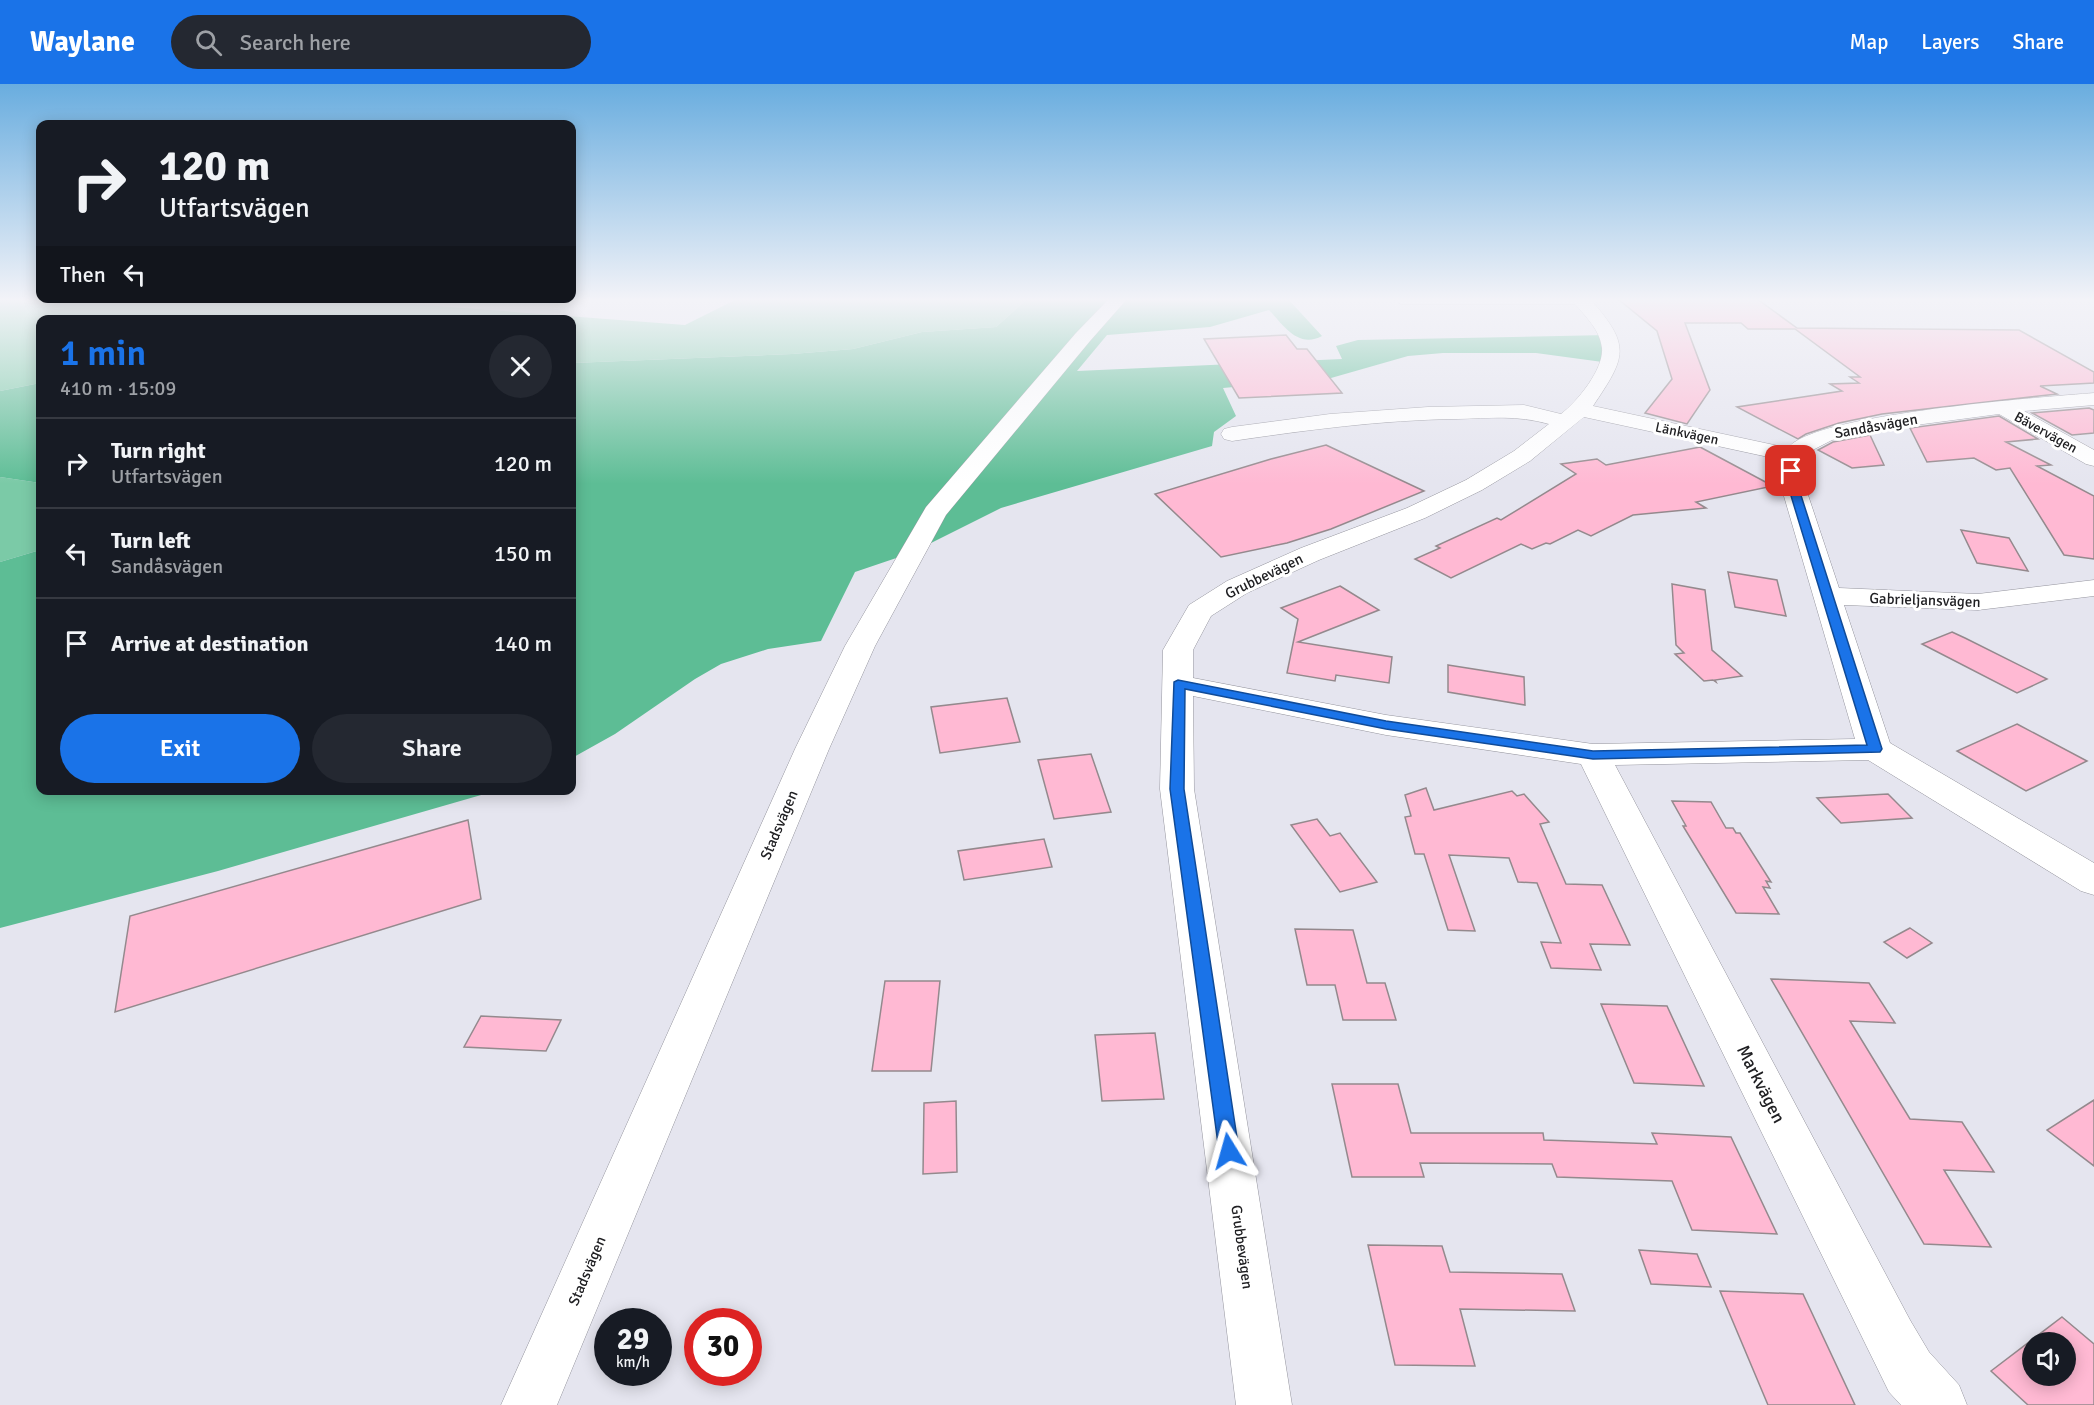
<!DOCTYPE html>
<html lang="en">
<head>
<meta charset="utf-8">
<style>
  :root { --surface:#171b24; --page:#242831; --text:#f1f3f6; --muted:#9ea1a6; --line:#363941; --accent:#1a73e8 }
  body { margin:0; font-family:Signika,sans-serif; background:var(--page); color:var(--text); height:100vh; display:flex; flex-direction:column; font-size:22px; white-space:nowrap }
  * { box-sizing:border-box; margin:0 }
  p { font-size:20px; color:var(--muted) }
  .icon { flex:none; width:33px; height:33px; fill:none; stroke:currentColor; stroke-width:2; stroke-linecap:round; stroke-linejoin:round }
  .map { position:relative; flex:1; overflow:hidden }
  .drawer { position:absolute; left:36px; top:231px; width:540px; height:480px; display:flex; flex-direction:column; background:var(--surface); border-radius:12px; box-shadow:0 3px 15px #0003 }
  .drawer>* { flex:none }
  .banner { position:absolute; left:36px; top:36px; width:540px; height:183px; border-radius:12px; box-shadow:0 3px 15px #0003; background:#171b24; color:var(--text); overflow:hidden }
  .tools { position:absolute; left:2022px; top:1248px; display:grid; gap:12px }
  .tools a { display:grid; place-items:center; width:54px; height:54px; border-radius:50%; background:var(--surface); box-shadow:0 3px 15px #0003; font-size:30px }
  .speed { position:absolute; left:594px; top:1224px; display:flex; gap:12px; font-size:30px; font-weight:700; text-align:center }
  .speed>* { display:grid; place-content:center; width:78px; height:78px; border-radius:50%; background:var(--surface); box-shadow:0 3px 15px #0003; line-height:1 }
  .speed small { font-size:15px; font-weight:400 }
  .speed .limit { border:9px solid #d22; background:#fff; color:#111 }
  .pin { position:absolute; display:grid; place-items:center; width:51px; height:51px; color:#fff; margin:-26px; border-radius:12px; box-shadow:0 3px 9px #0006 }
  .me { position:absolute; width:66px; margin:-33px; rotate:352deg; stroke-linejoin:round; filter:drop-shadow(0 0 4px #0008) }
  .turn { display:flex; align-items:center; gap:21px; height:126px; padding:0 24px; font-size:27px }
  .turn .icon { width:78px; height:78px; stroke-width:2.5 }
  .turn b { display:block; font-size:42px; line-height:51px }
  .then { display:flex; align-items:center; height:57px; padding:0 24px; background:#0003; gap:12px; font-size:22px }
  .round { display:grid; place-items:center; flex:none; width:63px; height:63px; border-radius:32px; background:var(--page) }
  .overview { display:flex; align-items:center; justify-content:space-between; height:102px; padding:0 24px }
  h1 { font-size:36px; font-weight:600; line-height:45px; color:var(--accent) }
  .cta { display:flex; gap:12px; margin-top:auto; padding:12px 24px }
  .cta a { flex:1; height:69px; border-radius:36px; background:var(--accent); color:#fff; font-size:24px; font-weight:600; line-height:69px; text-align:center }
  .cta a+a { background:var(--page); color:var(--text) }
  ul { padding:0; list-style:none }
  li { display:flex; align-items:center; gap:18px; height:90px; padding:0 24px; border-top:2px solid var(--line) }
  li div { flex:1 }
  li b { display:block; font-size:22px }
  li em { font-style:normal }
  header { display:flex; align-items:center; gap:36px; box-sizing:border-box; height:84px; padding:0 30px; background:var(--accent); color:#fff }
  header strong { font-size:28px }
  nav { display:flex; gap:33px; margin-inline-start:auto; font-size:21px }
  .search { width:420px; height:54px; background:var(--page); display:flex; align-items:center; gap:15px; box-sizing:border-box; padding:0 21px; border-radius:33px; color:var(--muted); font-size:22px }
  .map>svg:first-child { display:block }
  .green { fill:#7bcaa7 }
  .forest { fill:#5dbd95 }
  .building { fill:#ffb9d3; stroke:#94898d; stroke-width:1.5; fill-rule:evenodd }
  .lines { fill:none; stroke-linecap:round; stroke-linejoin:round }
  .minor-casing { stroke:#95959e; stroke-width:1 }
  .major-casing { stroke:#95959e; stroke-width:1 }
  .minor { fill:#fff; fill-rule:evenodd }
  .major { fill:#fff; fill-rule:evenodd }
  .route { fill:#1a73e8; stroke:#114b97; stroke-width:1.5 }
  .labels { text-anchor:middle; stroke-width:6; stroke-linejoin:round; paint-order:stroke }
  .far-street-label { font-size:14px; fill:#202023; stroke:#fff }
  .street-label { font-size:15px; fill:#202023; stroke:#fff }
  .near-street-label { font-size:18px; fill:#202023; stroke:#fff }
</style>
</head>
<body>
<header>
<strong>Waylane</strong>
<div class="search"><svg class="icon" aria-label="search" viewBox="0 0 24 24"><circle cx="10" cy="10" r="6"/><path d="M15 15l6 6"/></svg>Search here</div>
<nav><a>Map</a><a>Layers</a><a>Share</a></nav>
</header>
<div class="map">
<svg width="2094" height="1321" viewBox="0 0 2094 1321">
  <rect width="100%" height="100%" fill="#e5e5ef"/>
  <!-- green -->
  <g class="green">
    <polygon points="0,215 346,215 685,241 737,215 1027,215 996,243 922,248 853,265 792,270 572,279 572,236 40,236 40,299 0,307"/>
    <polygon points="0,393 40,399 40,466 0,478"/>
  </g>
  <!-- forest -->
  <g class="forest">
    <path d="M1027 215H1288L1322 252C1298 265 1283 241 1269 226L1210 243 1107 251 1077 287 1342 275 1336 262 1358 256 1607 251 1610 279 1536 269H1443L1408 272 1331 294 1223 304 1236 332 1214 348 1212 362 1001 424 911 469 855 488 821 557 768 565 721 580 695 595 615 650 572 674V279L792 270 853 265 922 248 996 243Z"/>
    <polygon points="40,299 40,399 0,393 0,307"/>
    <polygon points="40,466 40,706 495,707 218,787 0,844 0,478"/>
  </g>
  <!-- building -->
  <g class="building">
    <polygon points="1618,215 1757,215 1797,244 2019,246 2094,288 2094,299 2040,302 2057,310 1882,330 1839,339 1806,350 1798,355 1737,323 1842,307 1830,300 1859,299 1850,293 1860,293 1795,245 1748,245 1741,239 1685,239 1710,306 1687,340 1645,329 1672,295 1657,247"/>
    <polygon points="1286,251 1297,265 1307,265 1342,309 1239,314 1204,255"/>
    <polygon points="2089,324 2094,326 2094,349 2072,351 2032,329"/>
    <polygon points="1999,332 2038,355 2006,358 2051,381 2037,382 2094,412 2094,475 2064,471 2010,384 1996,386 1974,374 1927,378 1910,344"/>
    <polygon points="1870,351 1884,381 1852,384 1818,366 1833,358"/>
    <polygon points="1326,361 1424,407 1331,445 1287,459 1221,473 1155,410 1271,375"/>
    <polygon points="1700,363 1773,402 1696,418 1706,424 1633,431 1591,452 1578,446 1550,460 1546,459 1532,465 1521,460 1451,494 1415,475 1440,464 1436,462 1497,434 1501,436 1576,390 1561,380 1597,375 1606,381"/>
    <polygon points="1961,446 2009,454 2028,487 1977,479"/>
    <polygon points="1728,488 1777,496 1786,532 1735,523"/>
    <polygon points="1672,500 1705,506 1712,566 1742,592 1715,596 1716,598 1713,596 1704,597 1675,570 1684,569 1676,561"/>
    <polygon points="1340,502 1379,526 1298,558 1392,573 1389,599 1336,591 1335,597 1287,589 1298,535 1281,524"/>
    <polygon points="1952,548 1965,554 2047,595 2017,609 1922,560"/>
    <polygon points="1448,581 1524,593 1525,621 1448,608"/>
    <polygon points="1007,614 1020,658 940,669 931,623"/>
    <polygon points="2017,640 2087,677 2026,707 1957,667"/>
    <polygon points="1091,670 1111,728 1054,735 1038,676"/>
    <polygon points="1426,704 1434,726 1512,707 1517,712 1524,710 1549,738 1540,740 1566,800 1602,801 1630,861 1590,860 1601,886 1551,884 1541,858 1561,859 1537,799 1518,798 1509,774 1449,771 1475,847 1448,846 1424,770 1415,770 1405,733 1411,732 1405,711"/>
    <polygon points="1888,710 1912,734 1841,739 1817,714"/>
    <polygon points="1672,717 1711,718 1726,744 1733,744 1736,749 1740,749 1771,798 1766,797 1770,804 1763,803 1779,830 1736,829 1683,742 1686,742"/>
    <polygon points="1317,735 1330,752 1340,749 1377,798 1340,808 1291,741"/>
    <polygon points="468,736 481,815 115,928 130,832"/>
    <polygon points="1044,755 1052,783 964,796 958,767"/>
    <polygon points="1910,844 1932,859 1907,874 1884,858"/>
    <polygon points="1295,845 1353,846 1367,899 1385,899 1396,936 1343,936 1335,901 1307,901"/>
    <polygon points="1771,895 1869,899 1895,939 1850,937 1910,1035 1962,1038 1994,1088 1944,1086 1991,1163 1924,1160"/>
    <polygon points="885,897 940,897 931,987 872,987"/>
    <polygon points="1601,920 1667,922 1704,1002 1634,999"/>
    <polygon points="481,932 561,936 546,967 464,963"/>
    <polygon points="1155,949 1164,1015 1102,1017 1095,951"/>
    <polygon points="1332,1000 1398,1000 1411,1049 1543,1049 1544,1056 1657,1060 1652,1049 1731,1053 1777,1150 1692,1146 1672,1097 1557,1093 1552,1080 1420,1079 1424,1093 1352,1093"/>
    <polygon points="2094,1016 2094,1082 2047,1046"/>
    <polygon points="956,1017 957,1088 923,1090 924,1019"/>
    <polygon points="1368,1161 1442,1162 1450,1188 1562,1190 1575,1227 1460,1225 1475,1282 1395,1281"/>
    <polygon points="1639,1166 1697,1170 1711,1203 1651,1200"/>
    <polygon points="1720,1207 1803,1210 1855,1321 1768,1321"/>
    <path d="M2062 1233 2094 1260V1321H2028L1991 1287ZM2032 1258H2066V1292H2032Z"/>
  </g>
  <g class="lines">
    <!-- minor casing -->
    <g class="minor-casing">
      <path id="minor" d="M1393 215H1590C1632 262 1626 273 1593 322L1788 364C1813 330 2044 313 2094 309V321L2024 327 2094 366V382L2086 380 1999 330 1893 344 1832 356 1807 369 1803 385 1805 402 1839 504 1978 510 2094 496V512L1978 526 1844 521 1890 659 2094 779V811L2081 807 1868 676 1615 681 1910 1236 1929 1268 1959 1301 1967 1321H1901L1889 1308 1581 680 1386 651 1193 612 1194 705 1292 1321H1236L1160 705 1163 566 1189 521 1227 497 1301 464 1407 424 1466 396 1514 367 1549 340C1516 331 1490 334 1457 335 1381 336 1307 346 1232 357L1224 355 1221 350 1224 345 1232 343 1330 330 1428 323 1524 321 1561 330C1577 318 1604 285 1602 264 1600 246 1586 233 1575 220H1401ZM1584 333 1782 376 1781 402 1855 655 1593 660 1386 631 1193 594V566L1211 532 1247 509 1319 476 1425 434 1482 406 1530 377Z"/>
    </g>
    <!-- major casing -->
    <g class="major-casing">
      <polygon id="major" points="1109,215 1127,215 1090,257 946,431 875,562 829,665 557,1321 501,1321 795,665 845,562 926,423 1076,249"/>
    </g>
    <!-- minor -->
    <use href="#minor" class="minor"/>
    <!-- major -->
    <use href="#major" class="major"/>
  </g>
  <!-- sky -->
  <linearGradient id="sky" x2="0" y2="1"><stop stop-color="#69addf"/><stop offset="0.54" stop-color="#f3f3f8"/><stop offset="1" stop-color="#f3f3f8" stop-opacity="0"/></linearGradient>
  <rect width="2094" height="400" fill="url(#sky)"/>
  <!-- route -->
  <polygon class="route" points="1788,385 1796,387 1798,402 1882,665 1880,668 1593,675 1386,645 1185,605 1184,705 1239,1067 1236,1073 1229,1076 1222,1073 1219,1067 1170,705 1174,598 1178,596 1386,637 1593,667 1867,661 1788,402"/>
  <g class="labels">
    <!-- far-street labels -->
    <g class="far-street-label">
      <text transform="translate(2046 348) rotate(29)" y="5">Bävervägen</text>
      <text transform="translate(1687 349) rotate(12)" y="5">Länkvägen</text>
    </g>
    <!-- street labels -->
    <g class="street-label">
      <text transform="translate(1876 342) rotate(-10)" y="5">Sandåsvägen</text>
      <text transform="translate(1264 492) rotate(-26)" y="5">Grubbevägen</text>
      <text transform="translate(1925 516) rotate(2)" y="5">Gabrieljansvägen</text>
      <text transform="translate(779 741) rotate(-67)" y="5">Stadsvägen</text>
      <text transform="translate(1242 1163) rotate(82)" y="5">Grubbevägen</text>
      <text transform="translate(587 1187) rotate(-67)" y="5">Stadsvägen</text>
    </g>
    <!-- near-street labels -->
    <g class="near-street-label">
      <text transform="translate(1761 1000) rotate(63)" y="6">Markvägen</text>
    </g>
  </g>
</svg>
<div class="tools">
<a><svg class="icon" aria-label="sound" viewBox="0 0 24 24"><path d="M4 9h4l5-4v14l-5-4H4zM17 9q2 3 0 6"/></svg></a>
</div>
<div class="speed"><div>29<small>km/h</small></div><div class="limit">30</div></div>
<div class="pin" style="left:1791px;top:387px;background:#d93025"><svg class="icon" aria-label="arrive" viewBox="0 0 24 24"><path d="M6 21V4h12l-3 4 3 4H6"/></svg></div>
<svg class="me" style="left:1229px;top:1067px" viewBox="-20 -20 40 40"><path d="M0-17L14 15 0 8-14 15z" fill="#1a73e8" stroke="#fff" stroke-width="4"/></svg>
<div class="banner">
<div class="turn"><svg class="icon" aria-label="right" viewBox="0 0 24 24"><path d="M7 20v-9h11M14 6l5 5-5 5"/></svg><div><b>120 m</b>Utfartsvägen</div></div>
<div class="then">Then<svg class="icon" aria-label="left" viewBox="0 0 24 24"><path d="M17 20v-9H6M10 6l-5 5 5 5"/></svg></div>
</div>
<section class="drawer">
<div class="overview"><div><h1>1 min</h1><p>410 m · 15:09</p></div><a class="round"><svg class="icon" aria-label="close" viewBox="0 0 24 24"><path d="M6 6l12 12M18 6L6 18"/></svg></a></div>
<ul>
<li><svg class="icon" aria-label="right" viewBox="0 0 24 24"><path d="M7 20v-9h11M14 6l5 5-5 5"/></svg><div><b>Turn right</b><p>Utfartsvägen</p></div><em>120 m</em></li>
<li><svg class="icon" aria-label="left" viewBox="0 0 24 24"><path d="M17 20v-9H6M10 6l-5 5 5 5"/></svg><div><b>Turn left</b><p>Sandåsvägen</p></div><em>150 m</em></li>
<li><svg class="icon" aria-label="arrive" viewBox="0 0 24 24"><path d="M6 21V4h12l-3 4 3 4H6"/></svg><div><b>Arrive at destination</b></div><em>140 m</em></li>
</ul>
<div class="cta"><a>Exit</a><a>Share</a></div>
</section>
</div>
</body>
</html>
